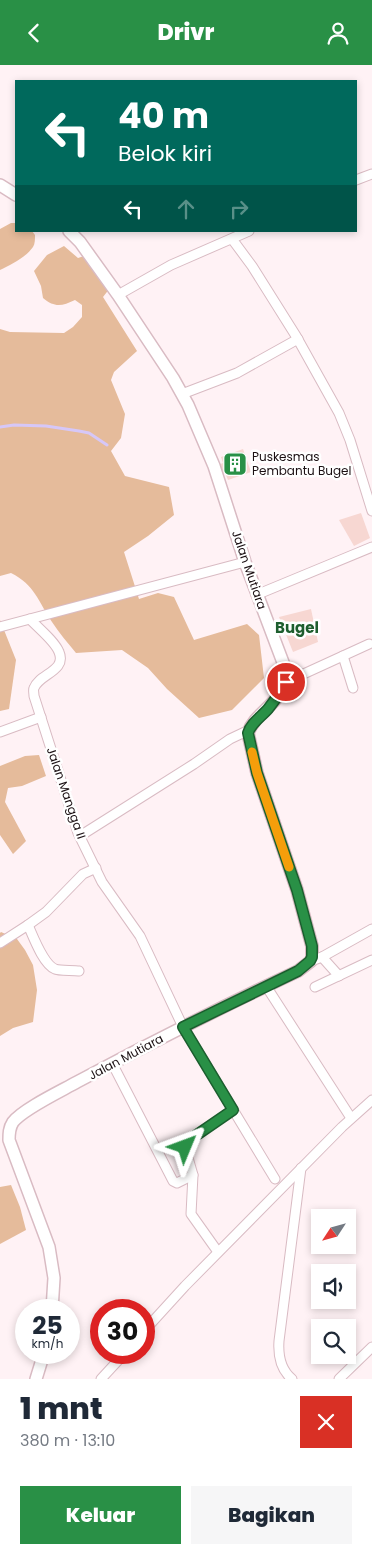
<!DOCTYPE html>
<html lang="id">
<head>
<meta charset="utf-8">
<style>
  :root { --surface:#fff; --page:#f6f6f7; --text:#1f2937; --muted:#747a83; --accent:#299046 }
  body { margin:0; font-family:Poppins,sans-serif; background:var(--page); color:var(--text); height:100vh; display:flex; flex-direction:column; font-size:19px; white-space:nowrap }
  * { box-sizing:border-box; margin:0 }
  p { font-size:16px; color:var(--muted) }
  .icon { flex:none; width:28px; height:28px; fill:none; stroke:currentColor; stroke-width:2; stroke-linecap:round; stroke-linejoin:round }
  .map { position:relative; height:1314px; overflow:hidden }
  .sheet { display:flex; flex-direction:column; background:var(--surface); flex:1 }
  .sheet>* { flex:none }
  .hud { position:absolute; left:15px; top:15px; width:342px; height:152px; border-radius:0px; box-shadow:0 2px 8px #0003; background:#00695c; color:#fff; overflow:hidden }
  .needle { width:32px; rotate:234deg }
  .tools { position:absolute; left:311px; top:1144px; display:grid; gap:10px }
  .tools a { display:grid; place-items:center; width:45px; height:45px; border-radius:0px; background:var(--surface); box-shadow:0 2px 8px #0003; font-size:25px }
  .speed { position:absolute; left:15px; top:1234px; display:flex; gap:10px; font-size:25px; font-weight:700; text-align:center }
  .speed>* { display:grid; place-content:center; width:65px; height:65px; border-radius:50%; background:var(--surface); box-shadow:0 2px 8px #0003; line-height:1 }
  .speed small { font-size:12px; font-weight:400 }
  .speed .limit { border:8px solid #d22; background:#fff; color:#111 }
  .pin { position:absolute; display:grid; place-items:center; width:42px; height:42px; color:#fff; margin:-21px; border:2px solid #fff; border-radius:50%; box-shadow:0 1px 5px #0007 }
  .me { position:absolute; width:55px; margin:-28px; rotate:46deg; stroke-linejoin:round; filter:drop-shadow(0 0 4px #0008) }
  .turn { display:flex; align-items:center; gap:18px; height:105px; padding:0 20px; font-size:22px }
  .turn .icon { width:65px; height:65px; stroke-width:2.5 }
  .turn b { display:block; font-size:35px; line-height:42px }
  .lanes { display:flex; align-items:center; height:48px; padding:0 20px; background:#0003; justify-content:center; gap:25px; direction:ltr }
  .lanes .off { opacity:.35 }
  .round { display:grid; place-items:center; flex:none; width:52px; height:52px; border-radius:0px; background:var(--page) }
  .head { display:flex; align-items:center; justify-content:space-between; height:85px; padding:0 20px }
  h1 { font-size:30px; font-weight:800; line-height:38px }
  .button { display:flex; gap:10px; margin-top:auto; padding:10px 20px }
  .button a { flex:1; height:58px; border-radius:0px; background:var(--accent); color:#fff; font-size:20px; font-weight:800; line-height:58px; text-align:center }
  .button a+a { background:var(--page); color:var(--text) }
  header { display:flex; justify-content:space-between; align-items:center; height:65px; padding:0 20px; background:var(--accent); color:#fff; font-size:22px; font-weight:800 }
  .map>svg:first-child { display:block }
  .green { fill:#e5bb9b }
  .lines { fill:none; stroke-linecap:round; stroke-linejoin:round }
  .stream { stroke:#d6c7f8; stroke-width:3 }
  .building { fill:#f7d7d2 }
  .minor-casing { stroke:#d9bbc3; stroke-width:11 }
  .tertiary-casing { stroke:#d9bbc3; stroke-width:14 }
  .minor { stroke:#fff; stroke-width:9 }
  .tertiary { stroke:#fff; stroke-width:11 }
  .route-casing { stroke:#1b5e2e; stroke-width:12 }
  .route { stroke:#299046; stroke-width:9 }
  .slow { stroke:#f59e0b; stroke-width:9 }
  .labels { text-anchor:middle; stroke-width:5; stroke-linejoin:round; paint-order:stroke }
  .poi-label { font-size:12px; fill:#1b1013; stroke:#fff; text-anchor:start }
  .street-label { font-size:12px; fill:#1b1013; stroke:#fff }
  .quarter-label { font-size:15px; font-weight:bold; fill:#1e5e2e; stroke:#fff }
</style>
</head>
<body>
<header><svg class="icon" aria-label="back" viewBox="0 0 24 24"><path d="M15 5l-7 7 7 7"/></svg>Drivr<svg class="icon" aria-label="person" viewBox="0 0 24 24"><circle cx="12" cy="8" r="4"/><path d="M4 21q1-7 8-7t8 7"/></svg></header>
<div class="map">
<svg width="372" height="1314" viewBox="0 0 372 1314">
  <rect width="100%" height="100%" fill="#fff2f5"/>
  <!-- green -->
  <g class="green">
    <path d="M11 158H16V166H32L35 170C35 174 35 179 33 182 26 192 11 200 0 205V164Z"/>
    <path d="M64 181 78 193 87 190 110 223 103 232 137 286 114 307 111 315 125 349 121 373 111 386 125 411 169 422 174 450 148 471 124 487 139 534 158 528 174 532 194 575 247 559 259 570 264 613 232 645 199 653 167 624 148 603 122 585 76 588C68 578 59 568 52 557 38 536 35 520 11 508L0 511V264L10 267 64 268 73 262 82 252V240L75 235C62 241 55 243 43 233L41 221 34 206 47 190Z"/>
    <polygon points="0,555 16,595 9,644 0,646"/>
    <polygon points="39,690 46,711 22,721 8,723 5,737 26,776 13,789 0,770 0,701 25,691"/>
    <polygon points="1,867 17,874 25,885 33,900 37,925 33,957 13,963 0,971 0,868"/>
    <polygon points="11,1120 20,1142 26,1165 0,1179 0,1122"/>
  </g>
  <g class="lines">
    <!-- stream -->
    <polyline class="stream" points="0,362 14,360 46,361 79,366 89,368 107,380"/>
  </g>
  <!-- building -->
  <g class="building">
    <polygon points="243,384 251,407 228,415 225,408 221,409 218,400 223,398 221,392"/>
    <polygon points="361,448 370,473 354,481 339,455"/>
    <polygon points="311,544 318,577 293,587 279,552"/>
  </g>
  <g class="lines">
    <!-- minor casing -->
    <g class="minor-casing">
      <g id="minor">
        <polyline points="356,115 372,109"/>
        <polyline points="232,174 252,201 296,271 339,348 350,375 372,446"/>
        <polyline points="118,230 171,200 249,166"/>
        <polyline points="182,329 237,308 298,274"/>
        <polyline points="256,530 372,482"/>
        <path d="M30 554C38 563 55 576 59 587 67 606 39 609 34 623 33 625 34 628 34 631L78 768 102 817 140 871 183 962 275 1114"/>
        <polyline points="0,562 245,497"/>
        <polyline points="343,591 353,623"/>
        <polyline points="286,617 369,579"/>
        <polyline points="0,667 41,652"/>
        <polyline points="80,771 194,699 230,674 249,665"/>
        <polyline points="28,860 46,847 83,809 96,803"/>
        <path d="M0 878 28 860C33 871 43 899 55 904 59 906 73 905 79 906"/>
        <polyline points="322,892 339,911"/>
        <polyline points="311,896 322,892 372,864"/>
        <polyline points="266,921 351,1053"/>
        <polyline points="315,922 372,895"/>
        <polyline points="112,998 173,1116 177,1118 193,1110"/>
        <polyline points="218,1187 191,1149 193,1110 184,1079 186,1077 233,1045"/>
        <polyline points="144,1266 185,1221 342,1062 372,1035"/>
        <polyline points="101,1314 125,1288"/>
        <path d="M292 1314C281 1305 278 1290 279 1276L301 1103"/>
        <polyline points="339,1314 372,1282"/>
      </g>
    </g>
    <!-- tertiary casing -->
    <g class="tertiary-casing">
      <g id="tertiary">
        <polyline points="0,120 16,130"/>
        <path d="M52 1245 54 1213 49 1182 9 1075C9 1069 9 1063 13 1057 23 1044 61 1026 77 1017 150 978 224 941 298 906L311 896 312 892V881L297 825 257 708 248 668C255 646 285 638 287 608L245 497 214 401 188 340 173 313 118 230 80 177 69 166"/>
        <polyline points="36,1314 44,1288"/>
      </g>
    </g>
    <!-- minor -->
    <use href="#minor" class="minor"/>
    <!-- tertiary -->
    <use href="#tertiary" class="tertiary"/>
  </g>
  <g class="lines">
    <!-- route casing -->
    <g class="route-casing">
      <path id="route" d="M185 1082V1078L233 1045 183 962 298 906 310 896 312 892V881L297 825 257 708 248 668C251 658 261 652 268 644 275 635 281 627 286 617"/>
    </g>
    <!-- route -->
    <use href="#route" class="route"/>
    <!-- slow -->
    <polyline class="slow" points="252,687 257,708 289,802"/>
  </g>
  <!-- icons -->
  <defs>
    <g id="building-square" transform="scale(1.25)"><rect x="-9" y="-9" width="18" height="18" rx="4" fill="#299046" stroke="#fff"/><path d="M-4-6H4V6H1V3H-1V6H-4ZM-2.5-4.3h1.7v1.8h-1.7ZM.8-4.3h1.7v1.8H.8ZM-2.5-1h1.7V.8h-1.7ZM.8-1h1.7V.8H.8Z" fill="#fff"/></g>
  </defs>
  <g fill-rule="evenodd">
    <use href="#building-square" x="235" y="399"/>
  </g>
  <g class="labels">
    <!-- poi labels -->
    <g class="poi-label">
      <text x="252" y="396">Puskesmas<tspan x="252" dy="14">Pembantu Bugel</tspan></text>
    </g>
    <!-- street labels -->
    <g class="street-label">
      <text transform="translate(249 505) rotate(71)" y="4">Jalan Mutiara</text>
      <text transform="translate(66 728) rotate(71)" y="4">Jalan Mangga II</text>
      <text transform="translate(126 992) rotate(-28)" y="4">Jalan Mutiara</text>
    </g>
    <!-- quarter labels -->
    <g class="quarter-label">
      <text x="297" y="568">Bugel</text>
    </g>
  </g>
</svg>
<div class="tools">
<a><svg class="needle" viewBox="-14 -14 28 28"><path d="M0-13l5 13h-10z" fill="#e53935"/><path d="M0 13l5-13h-10z" fill="#747a83"/></svg></a>
<a><svg class="icon" aria-label="sound" viewBox="0 0 24 24"><path d="M4 9h4l5-4v14l-5-4H4zM17 9q2 3 0 6"/></svg></a>
<a><svg class="icon" aria-label="search" viewBox="0 0 24 24"><circle cx="10" cy="10" r="6"/><path d="M15 15l6 6"/></svg></a>
</div>
<div class="speed"><div>25<small>km/h</small></div><div class="limit">30</div></div>
<div class="pin" style="left:286px;top:617px;background:#d93025"><svg class="icon" aria-label="arrive" viewBox="0 0 24 24"><path d="M6 21V4h12l-3 4 3 4H6"/></svg></div>
<svg class="me" style="left:185px;top:1082px" viewBox="-20 -20 40 40"><path d="M0-17L14 15 0 8-14 15z" fill="#299046" stroke="#fff" stroke-width="4"/></svg>
<div class="hud">
<div class="turn"><svg class="icon" aria-label="left" viewBox="0 0 24 24"><path d="M17 20v-9H6M10 6l-5 5 5 5"/></svg><div><b>40 m</b>Belok kiri</div></div>
<div class="lanes"><svg class="icon" aria-label="left" viewBox="0 0 24 24"><path d="M17 20v-9H6M10 6l-5 5 5 5"/></svg><svg class="icon off" aria-label="ahead" viewBox="0 0 24 24"><path d="M12 20V5M6 11l6-6 6 6"/></svg><svg class="icon off" aria-label="right" viewBox="0 0 24 24"><path d="M7 20v-9h11M14 6l5 5-5 5"/></svg></div>
</div>
</div>
<section class="sheet">
<div class="head"><div><h1>1 mnt</h1><p>380 m · 13:10</p></div><a class="round" style="background:#d93025;color:#fff"><svg class="icon" aria-label="close" viewBox="0 0 24 24"><path d="M6 6l12 12M18 6L6 18"/></svg></a></div>
<div class="button"><a>Keluar</a><a>Bagikan</a></div>
</section>
</body>
</html>
